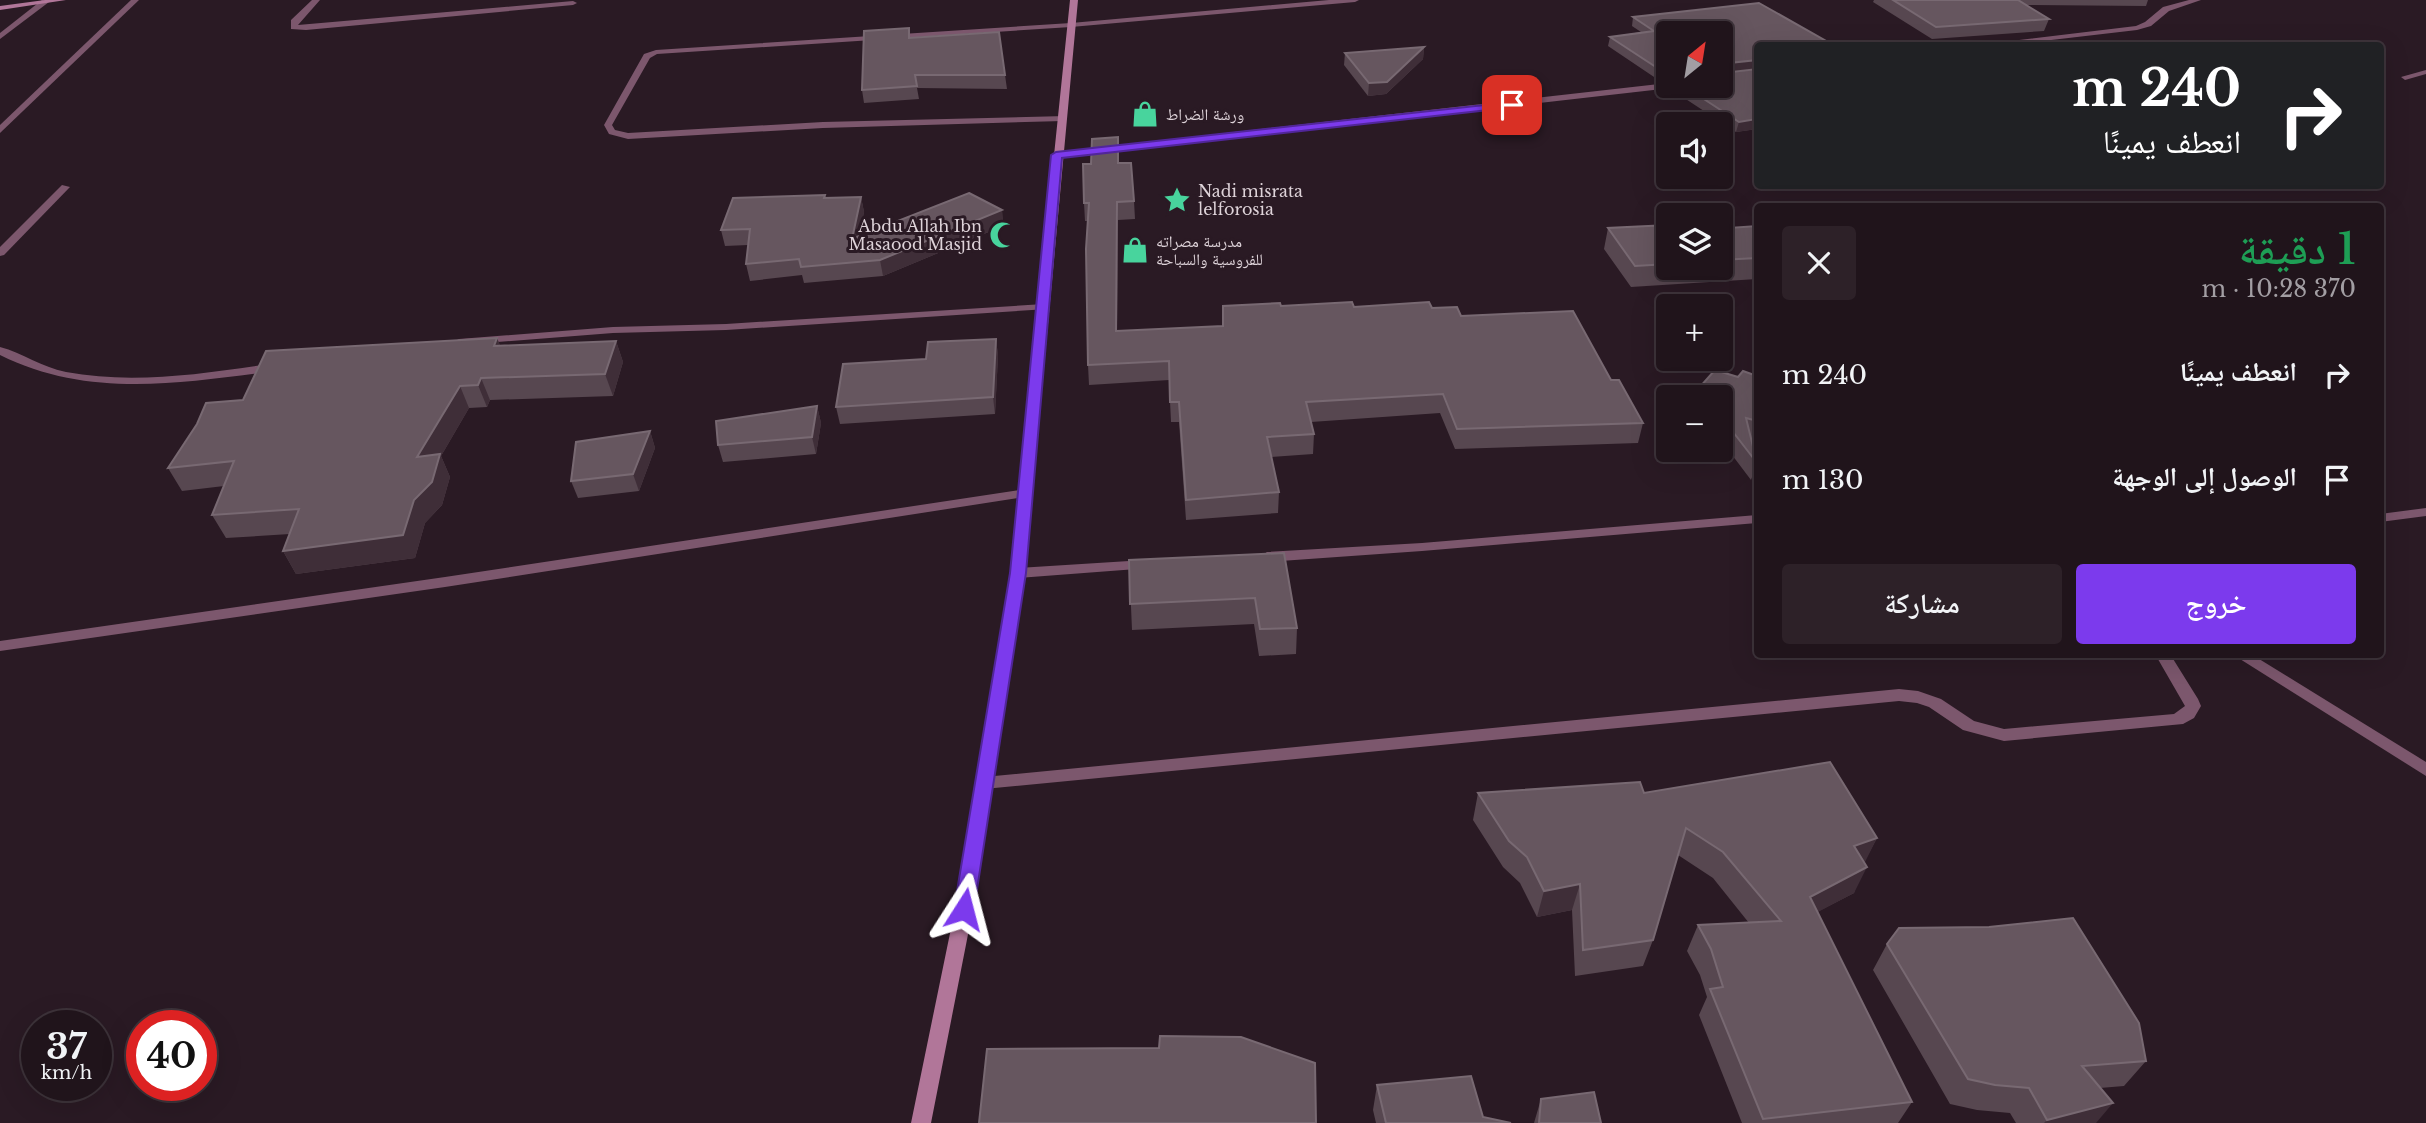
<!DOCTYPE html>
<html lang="ar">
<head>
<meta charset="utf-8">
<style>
  :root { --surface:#20141b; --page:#2d2128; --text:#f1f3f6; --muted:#a29ea3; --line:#3d333a; --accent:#7c3aed }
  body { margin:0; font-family:"Libre Baskerville","Noto Naskh Arabic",serif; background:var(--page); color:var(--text); direction:rtl; height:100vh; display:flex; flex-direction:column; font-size:26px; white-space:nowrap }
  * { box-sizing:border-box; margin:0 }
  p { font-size:23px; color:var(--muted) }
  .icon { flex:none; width:38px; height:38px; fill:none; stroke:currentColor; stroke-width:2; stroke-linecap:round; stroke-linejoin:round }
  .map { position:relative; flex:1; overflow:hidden; direction:ltr }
  .drawer { position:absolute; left:1754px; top:203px; width:630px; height:455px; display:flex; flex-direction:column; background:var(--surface); border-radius:7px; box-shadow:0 7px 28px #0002,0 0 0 2px var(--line); direction:rtl }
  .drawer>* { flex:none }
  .top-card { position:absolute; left:1754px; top:42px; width:630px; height:147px; border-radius:7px; box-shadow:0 7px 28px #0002,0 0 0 2px var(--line); direction:rtl; background:#202124; color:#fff; overflow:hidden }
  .needle { width:46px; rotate:30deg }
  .controls { position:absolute; left:1656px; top:21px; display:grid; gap:14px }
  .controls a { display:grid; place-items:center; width:77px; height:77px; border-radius:7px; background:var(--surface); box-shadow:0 7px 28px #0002,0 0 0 2px var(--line); font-size:35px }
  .speed { position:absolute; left:21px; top:1010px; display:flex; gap:14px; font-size:35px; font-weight:700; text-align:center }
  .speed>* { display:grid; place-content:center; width:91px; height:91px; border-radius:50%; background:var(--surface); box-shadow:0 7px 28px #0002,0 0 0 2px var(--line); line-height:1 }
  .speed small { font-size:18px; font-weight:400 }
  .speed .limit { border:10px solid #d22; background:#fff; color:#111 }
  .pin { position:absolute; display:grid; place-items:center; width:60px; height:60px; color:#fff; margin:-30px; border-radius:14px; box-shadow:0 4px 10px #0006 }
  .me { position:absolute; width:77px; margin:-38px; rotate:9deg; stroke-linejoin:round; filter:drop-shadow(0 0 5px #0008) }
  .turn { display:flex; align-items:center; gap:24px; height:147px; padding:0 28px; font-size:32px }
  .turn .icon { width:91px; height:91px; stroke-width:2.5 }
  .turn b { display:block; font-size:49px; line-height:60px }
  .round { display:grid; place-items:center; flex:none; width:74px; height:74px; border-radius:7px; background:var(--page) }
  .head { display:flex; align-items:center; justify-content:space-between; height:119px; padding:0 28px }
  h1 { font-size:42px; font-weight:600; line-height:52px; color:#1e9e55 }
  .button { display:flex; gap:14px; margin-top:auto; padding:14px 28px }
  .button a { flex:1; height:80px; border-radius:7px; background:var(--accent); color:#fff; font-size:28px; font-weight:600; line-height:80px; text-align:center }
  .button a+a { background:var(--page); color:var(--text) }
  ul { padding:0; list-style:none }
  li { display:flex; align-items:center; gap:21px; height:105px; padding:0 28px }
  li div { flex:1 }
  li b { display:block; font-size:26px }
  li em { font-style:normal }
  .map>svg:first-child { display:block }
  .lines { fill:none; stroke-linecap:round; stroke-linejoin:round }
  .lane { fill:#7c576d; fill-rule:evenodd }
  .street { fill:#7c576d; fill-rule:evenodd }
  .secondary { fill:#b17699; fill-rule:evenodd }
  .wall { fill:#574750 }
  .shaded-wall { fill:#3f2e38 }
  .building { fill:#66565f; stroke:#786972; stroke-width:2 }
  .route { fill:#7c3aed; stroke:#51269a; stroke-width:2 }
  .labels { text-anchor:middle; stroke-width:6; stroke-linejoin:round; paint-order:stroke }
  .far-poi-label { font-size:16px; fill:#ded3d9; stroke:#2a1a24; text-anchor:start }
</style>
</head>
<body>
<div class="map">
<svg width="2426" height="1123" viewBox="0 0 2426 1123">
  <rect width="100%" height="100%" fill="#2a1a24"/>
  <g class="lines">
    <!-- lane -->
    <g class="lane">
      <polygon points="2426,508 2426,516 2380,522 2380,514"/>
      <polygon points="2155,654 2170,654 2198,699 2201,706 2194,718 2183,724 2004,741 1963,730 1929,707 1917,703 1899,701 984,789 978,788 976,783 978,778 984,777 1899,689 1918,691 1941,699 1974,721 2004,729 2174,714 2185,706"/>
      <polygon points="2232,654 2251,654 2426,762 2426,776"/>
    </g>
    <!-- street -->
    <g class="street">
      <polygon points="42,0 49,2 0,39 0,33"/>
      <polygon points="131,0 139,0 0,133 0,125"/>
      <polygon points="312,0 320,0 298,25 573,1 577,3 573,5 306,30 291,29 291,20"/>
      <polygon points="1329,0 1359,0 1355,2 1071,27 657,54 650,58 612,125 615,130 628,133 823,122 1066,116 1066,120 1063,121 823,128 628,139 609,134 604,125 644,54 656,50 1071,23"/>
      <polygon points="2189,0 2201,0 2169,11 2151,26 2137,30 1999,46 1968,46 2136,26 2145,22 2163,7"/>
      <polygon points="2426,70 2426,74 2405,80 2401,77"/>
      <polygon points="1668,83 1668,86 1672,86 1671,88 1057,158 1052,155 1057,152"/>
      <polygon points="62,185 70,187 4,255 0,256 0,247"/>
      <polygon points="1044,304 1050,307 1048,309 726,330 613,333 459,345 453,342 459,339 613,327 726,324"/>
      <path d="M0 347C23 353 41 367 66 372 135 385 207 373 276 363L282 367 276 371C182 383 88 399 0 355Z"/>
      <polygon points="1026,489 1033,493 1031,496 445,587 0,651 0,641 445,577"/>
      <polygon points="1757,515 1757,523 1422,551 1267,562 1260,557 1267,552 1422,543"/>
      <polygon points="1145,560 1150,562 1152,565 1150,568 1018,578 1011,573 1018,568"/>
    </g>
    <!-- secondary -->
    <g class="secondary">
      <polygon points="45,0 66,0 0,10 0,6"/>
      <polygon points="1070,0 1078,0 1025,573 973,909 931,1123 911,1123 955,909 1011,573"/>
    </g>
  </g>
  <!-- wall -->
  <g class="wall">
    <polygon points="1874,0 2148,0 2146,6 2026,5 2049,19 2044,31 1932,39 1873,2"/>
    <polygon points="1633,17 1757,46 1757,129 1736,132 1672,90 1673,86 1720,86 1668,33 1668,81 1660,81 1608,46 1610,37 1641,32 1632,26"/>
    <polygon points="910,37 1005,75 1007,89 917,88 919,99 864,103 862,90"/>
    <polygon points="1424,47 1423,59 1386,94 1368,96 1344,65 1345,53"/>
    <polygon points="825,195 826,198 861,197 864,212 859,236 1002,210 1003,226 883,276 804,283 802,275 750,281 746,264 748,245 725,246 721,230"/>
    <polygon points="1134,201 1135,219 1118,220 1117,331 1223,326 1223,306 1432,308 1461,316 1611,380 1643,423 1638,443 1455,449 1440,413 1311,422 1314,434 1313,454 1271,457 1279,492 1278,513 1186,520 1179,422 1171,422 1169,380 1089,385 1088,365 1088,221 1085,221 1084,203"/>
    <polygon points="1720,222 1729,228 1757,226 1757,279 1631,287 1604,249 1608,228 1668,225 1668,268 1720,268"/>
    <polygon points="497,338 500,346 616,341 623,362 613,396 490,400 487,407 469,408 441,456 450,477 442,505 425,523 415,558 296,574 283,551 290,534 226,538 212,515 224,486 182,491 168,468"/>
    <polygon points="996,339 998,356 995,414 840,424 836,407 926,359"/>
    <polygon points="1757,376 1757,436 1755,439 1751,438 1757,463 1751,480 1720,439 1720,397 1696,397 1699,388 1738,377"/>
    <polygon points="817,406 821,423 816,454 723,462 718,445"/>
    <polygon points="650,431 655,448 639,491 578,498 571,481"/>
    <polygon points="1284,553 1297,628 1296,654 1259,656 1254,624 1132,630 1129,560"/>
    <polygon points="1478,793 1644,793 1877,838 1864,862 1854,893 1817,912 1912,1102 1898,1123 1742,1123 1699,1015 1707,997 1700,975 1687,951 1698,925 1749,923 1713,878 1678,855 1653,940 1643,966 1575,976 1572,910 1537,917 1520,883 1503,867 1473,820"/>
    <polygon points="1887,944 2146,1061 2124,1086 2100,1088 2096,1123 2016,1123 2010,1113 1977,1110 1950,1104 1873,970"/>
    <polygon points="1377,1085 1483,1117 1511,1123 1376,1123 1373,1110"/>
    <polygon points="1541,1099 1601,1123 1534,1123"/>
  </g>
  <!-- shaded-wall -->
  <g class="shaded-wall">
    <polygon points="1424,47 1423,59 1386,94 1368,96 1369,83"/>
    <polygon points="1757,60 1757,69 1720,74 1720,64"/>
    <polygon points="1757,119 1757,129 1736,132 1739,122"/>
    <polygon points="861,197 864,212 855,254 852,239"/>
    <polygon points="1117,202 1118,220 1117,350 1116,331"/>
    <polygon points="1002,210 1003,226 883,276 880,260"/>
    <polygon points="497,338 506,360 494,346"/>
    <polygon points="996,339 998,356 995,414 993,397"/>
    <polygon points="616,341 623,362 613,396 605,374"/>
    <polygon points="481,378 490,400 487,407 478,385"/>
    <polygon points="460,386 469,408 441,456 450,477 442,505 425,523 415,558 296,574 283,551 417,457"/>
    <polygon points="817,406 821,423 816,454 812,437"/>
    <polygon points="650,431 655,448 639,491 633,474"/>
    <polygon points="1877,838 1864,864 1854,846"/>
    <polygon points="1867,867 1854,893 1797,923 1810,897"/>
    <polygon points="1580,884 1572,910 1537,917 1544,891"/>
    <polygon points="2113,1103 2096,1123 2044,1123 2047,1120"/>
  </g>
  <!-- building -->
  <g class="building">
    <polygon points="1893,0 2018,0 2049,19 1936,27"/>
    <polygon points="1759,3 1835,46 1757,46 1757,60 1720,64 1720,67 1720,33 1668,33 1668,71 1662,71 1610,37 1654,31 1633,17"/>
    <polygon points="909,28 909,38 999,32 1005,75 915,75 917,86 862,90 864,31"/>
    <polygon points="1424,47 1387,82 1369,83 1345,53"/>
    <polygon points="1757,69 1757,119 1739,122 1684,86 1720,86 1720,71 1723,73"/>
    <polygon points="1118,137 1118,163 1131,163 1134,201 1117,202 1116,331 1223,326 1223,306 1280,303 1281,306 1352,302 1354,307 1429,302 1432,308 1457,307 1461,316 1573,311 1611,380 1619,380 1643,423 1457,429 1443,394 1306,402 1314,434 1267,437 1279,492 1186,500 1179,402 1170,402 1169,361 1088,365 1086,249 1089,203 1084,203 1083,164 1091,164 1092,139"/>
    <polygon points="969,193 1002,210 880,260 801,267 799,259 746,264 750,229 721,230 733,198 825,195 824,198 861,197 852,239"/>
    <polygon points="1723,221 1729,228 1757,226 1757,258 1720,260 1720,222"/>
    <polygon points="1668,225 1668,264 1635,266 1608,228"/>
    <polygon points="497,338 494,346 616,341 605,374 481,378 478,385 460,386 417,457 440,454 432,482 414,500 403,535 283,551 299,509 212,515 234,461 168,468 197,424 206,403 243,400 266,351"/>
    <polygon points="996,339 993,397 836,407 843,364 926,359 928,342"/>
    <polygon points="1715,370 1738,377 1743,371 1757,376 1757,421 1746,418 1757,463 1720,415 1720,397 1707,397 1699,388"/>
    <polygon points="817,406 812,437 718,445 716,421"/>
    <polygon points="650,431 633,474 571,481 576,442"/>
    <polygon points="1284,553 1297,628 1260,629 1255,598 1130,604 1129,560"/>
    <polygon points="1830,762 1877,838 1854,846 1867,867 1810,897 1912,1102 1763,1119 1710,989 1723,987 1711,949 1698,925 1781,921 1723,852 1686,828 1653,940 1583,950 1580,884 1544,891 1527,857 1509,841 1478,793 1640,782 1644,793"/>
    <polygon points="2073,918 2139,1023 2146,1061 2082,1066 2113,1103 2047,1120 2029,1088 1995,1085 1968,1079 1887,944 1899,928 1989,927"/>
    <polygon points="1160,1036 1241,1037 1315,1063 1316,1123 979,1123 987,1049 1159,1048"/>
    <polygon points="1471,1076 1483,1117 1511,1123 1386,1123 1377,1085"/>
    <polygon points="1594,1092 1601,1123 1539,1123 1541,1099"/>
  </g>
  <!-- route -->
  <polygon class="route" points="1512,102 1515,103 1515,107 1062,158 1026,573 974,909 971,915 964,917 957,915 954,909 1010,573 1051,155 1056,152"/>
  <!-- icons -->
  <defs>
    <g id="shop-bare" transform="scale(2.1)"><path d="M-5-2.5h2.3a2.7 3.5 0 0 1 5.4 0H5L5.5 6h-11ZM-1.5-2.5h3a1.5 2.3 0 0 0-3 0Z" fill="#48d49d" stroke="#2a1a24" stroke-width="2.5" paint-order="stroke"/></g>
    <g id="sight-bare" transform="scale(2.1)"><path d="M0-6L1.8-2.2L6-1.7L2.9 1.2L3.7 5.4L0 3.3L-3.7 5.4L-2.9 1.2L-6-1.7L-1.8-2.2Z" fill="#48d49d" stroke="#2a1a24" stroke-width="2.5" paint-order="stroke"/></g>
    <g id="mosque-bare" transform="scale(2.1)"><path d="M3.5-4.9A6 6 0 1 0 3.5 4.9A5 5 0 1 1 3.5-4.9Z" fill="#48d49d" stroke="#2a1a24" stroke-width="2.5" paint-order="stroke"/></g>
  </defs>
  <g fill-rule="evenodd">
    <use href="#shop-bare" x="1145" y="114"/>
    <use href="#sight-bare" x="1177" y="200"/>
    <use href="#mosque-bare" x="1003" y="235"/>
    <use href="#shop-bare" x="1135" y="250"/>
  </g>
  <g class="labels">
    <!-- far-poi labels -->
    <g class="far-poi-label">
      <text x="1166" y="120">ورشة الضراط</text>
      <text x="1198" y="197">Nadi misrata<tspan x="1198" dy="18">lelforosia</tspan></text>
      <text x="982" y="232" text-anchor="end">Abdu Allah Ibn<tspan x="982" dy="18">Masaood Masjid</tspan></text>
      <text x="1156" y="247">مدرسة مصراته<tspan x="1156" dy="18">للفروسية والسباحة</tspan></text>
    </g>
  </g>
</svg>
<div class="controls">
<a><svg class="needle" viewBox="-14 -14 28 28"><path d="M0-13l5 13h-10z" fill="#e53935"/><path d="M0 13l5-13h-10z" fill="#a29ea3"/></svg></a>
<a><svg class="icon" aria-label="sound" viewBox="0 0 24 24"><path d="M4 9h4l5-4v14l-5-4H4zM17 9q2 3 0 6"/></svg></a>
<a><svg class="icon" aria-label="layers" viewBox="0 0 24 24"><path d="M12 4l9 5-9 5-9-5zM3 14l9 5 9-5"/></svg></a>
<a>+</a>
<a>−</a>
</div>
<div class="speed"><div>37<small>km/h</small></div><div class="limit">40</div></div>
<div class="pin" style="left:1512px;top:105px;background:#d93025"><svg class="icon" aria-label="arrive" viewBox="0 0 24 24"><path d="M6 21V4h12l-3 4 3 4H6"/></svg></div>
<svg class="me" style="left:964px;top:909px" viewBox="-20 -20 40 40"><path d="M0-17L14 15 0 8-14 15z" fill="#7c3aed" stroke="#fff" stroke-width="4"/></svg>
<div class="top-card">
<div class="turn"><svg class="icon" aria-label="right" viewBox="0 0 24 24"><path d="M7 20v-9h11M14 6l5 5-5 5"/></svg><div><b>240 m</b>انعطف يمينًا</div></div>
</div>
<section class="drawer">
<div class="head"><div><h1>1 دقيقة</h1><p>370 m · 10:28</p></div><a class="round"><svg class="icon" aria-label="close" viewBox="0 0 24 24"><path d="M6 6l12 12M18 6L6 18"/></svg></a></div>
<ul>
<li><svg class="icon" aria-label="right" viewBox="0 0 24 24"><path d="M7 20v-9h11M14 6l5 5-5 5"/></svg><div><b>انعطف يمينًا</b></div><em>240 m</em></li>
<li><svg class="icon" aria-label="arrive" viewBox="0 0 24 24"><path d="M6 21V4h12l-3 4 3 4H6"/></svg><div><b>الوصول إلى الوجهة</b></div><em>130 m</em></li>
</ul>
<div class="button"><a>خروج</a><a>مشاركة</a></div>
</section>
</div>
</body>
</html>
